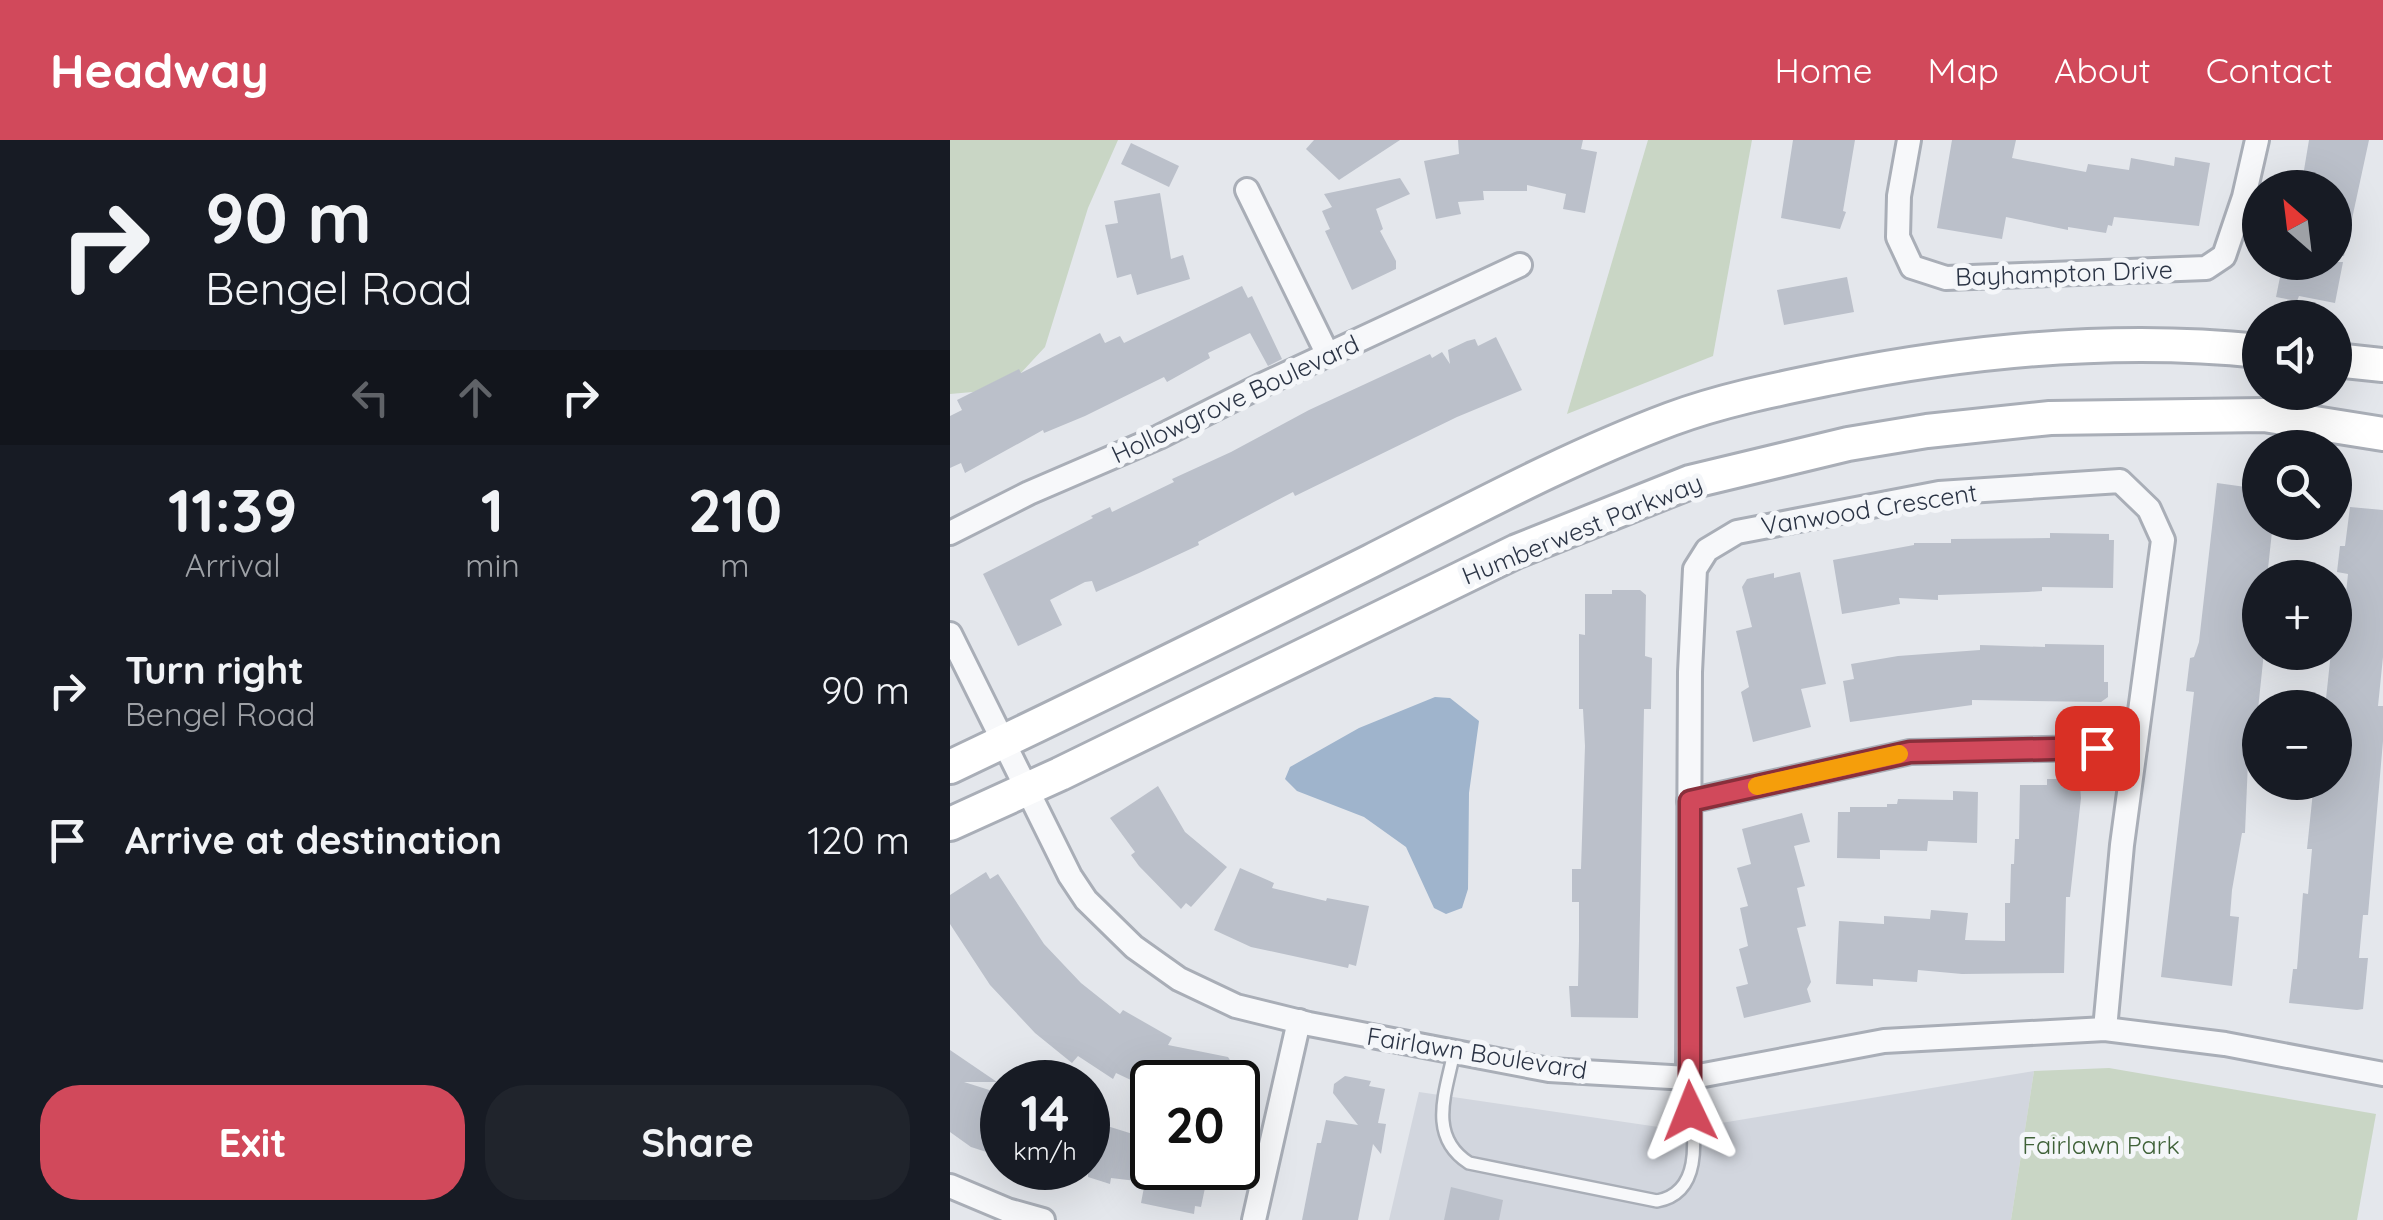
<!DOCTYPE html>
<html lang="en">
<head>
<meta charset="utf-8">
<style>
  :root { --surface:#171b24; --page:#20242c; --text:#f1f3f6; --muted:#9ea1a6; --accent:#d1495b }
  body { margin:0; font-family:Quicksand,sans-serif; background:var(--page); color:var(--text); height:100vh; display:flex; flex-direction:column; font-size:38px; white-space:nowrap }
  * { box-sizing:border-box; margin:0 }
  p { font-size:32px; color:var(--muted) }
  .icon { flex:none; width:55px; height:55px; fill:none; stroke:currentColor; stroke-width:2; stroke-linecap:round; stroke-linejoin:round }
  .map { position:relative; flex:1; overflow:hidden }
  .panel { display:flex; flex-direction:column; background:var(--surface); width:950px }
  .panel>* { flex:none }
  .guide { background:#171b24; color:var(--text); overflow:hidden }
  .needle { width:65px; rotate:332deg }
  .tools { position:absolute; left:1292px; top:30px; display:grid; gap:20px }
  .tools a { display:grid; place-items:center; width:110px; height:110px; border-radius:50%; background:var(--surface); box-shadow:0 10px 40px #0002; font-size:50px }
  .speed { position:absolute; left:30px; top:920px; display:flex; gap:20px; font-size:50px; font-weight:700; text-align:center }
  .speed>* { display:grid; place-content:center; width:130px; height:130px; border-radius:50%; background:var(--surface); box-shadow:0 10px 40px #0002; line-height:1 }
  .speed small { font-size:25px; font-weight:400 }
  .speed .limit { border:5px solid #111; border-radius:15px; background:#fff; color:#111 }
  .pin { position:absolute; display:grid; place-items:center; width:85px; height:85px; color:#fff; margin:-42px; border-radius:20px; box-shadow:0 5px 15px #0006 }
  .me { position:absolute; width:110px; margin:-55px; rotate:358deg; stroke-linejoin:round; filter:drop-shadow(0 0 8px #0008) }
  .turn { display:flex; align-items:center; gap:35px; height:210px; padding:0 40px; font-size:45px }
  .turn .icon { width:130px; height:130px; stroke-width:2.5 }
  .turn b { display:block; font-size:70px; line-height:85px }
  .lanes { display:flex; align-items:center; height:95px; padding:0 40px; background:#0003; justify-content:center; gap:50px; direction:ltr }
  .lanes .off { opacity:.35 }
  .eta { display:flex; justify-content:space-evenly; align-items:center; height:170px; text-align:center }
  .eta b { font-size:60px; font-weight:700; line-height:70px }
  .cta { display:flex; gap:20px; margin-top:auto; padding:20px 40px }
  .cta a { flex:1; height:115px; border-radius:40px; background:var(--accent); color:#fff; font-size:40px; font-weight:700; line-height:115px; text-align:center }
  .cta a+a { background:var(--page); color:var(--text) }
  ul { padding:0; list-style:none }
  li { display:flex; align-items:center; gap:30px; height:150px; padding:0 40px }
  li div { flex:1 }
  li b { display:block; font-size:38px }
  li em { font-style:normal }
  header { display:flex; align-items:center; gap:60px; box-sizing:border-box; height:140px; padding:0 50px; background:var(--accent); color:#fff }
  header strong { font-size:48px }
  nav { display:flex; gap:55px; margin-inline-start:auto; font-size:35px }
  main { display:flex; flex:1; min-height:0 }
  .map>svg:first-child { display:block }
  .built { fill:#d2d6de }
  .green { fill:#c9d6c5 }
  .water { fill:#9fb4cc }
  .building { fill:#bbc0ca }
  .lines { fill:none; stroke-linecap:round; stroke-linejoin:round }
  .service-casing { stroke:#a9aeb7; stroke-width:16 }
  .minor-casing { stroke:#a9aeb7; stroke-width:28 }
  .secondary-casing { stroke:#a9aeb7; stroke-width:38 }
  .service { stroke:#f7f8fa; stroke-width:11 }
  .minor { stroke:#f7f8fa; stroke-width:22 }
  .secondary { stroke:#fff; stroke-width:32 }
  .route-casing { stroke:#882f3b; stroke-width:25 }
  .route { stroke:#d1495b; stroke-width:18 }
  .slow { stroke:#f59e0b; stroke-width:18 }
  .labels { text-anchor:middle; stroke-width:10; stroke-linejoin:round; paint-order:stroke }
  .street-label { font-size:25px; fill:#2b3445; stroke:#f4f6f9 }
  .park-label { font-size:25px; fill:#3f6138; stroke:#f4f6f9 }
</style>
</head>
<body>
<header>
<strong>Headway</strong>
<nav><a>Home</a><a>Map</a><a>About</a><a>Contact</a></nav>
</header>
<main>
<section class="panel">
<div class="guide">
<div class="turn"><svg class="icon" aria-label="right" viewBox="0 0 24 24"><path d="M7 20v-9h11M14 6l5 5-5 5"/></svg><div><b>90 m</b>Bengel Road</div></div>
<div class="lanes"><svg class="icon off" aria-label="left" viewBox="0 0 24 24"><path d="M17 20v-9H6M10 6l-5 5 5 5"/></svg><svg class="icon off" aria-label="ahead" viewBox="0 0 24 24"><path d="M12 20V5M6 11l6-6 6 6"/></svg><svg class="icon" aria-label="right" viewBox="0 0 24 24"><path d="M7 20v-9h11M14 6l5 5-5 5"/></svg></div>
</div>
<div class="eta">
<div><b>11:39</b><p>Arrival</p></div>
<div><b>1</b><p>min</p></div>
<div><b>210</b><p>m</p></div>
</div>
<ul>
<li><svg class="icon" aria-label="right" viewBox="0 0 24 24"><path d="M7 20v-9h11M14 6l5 5-5 5"/></svg><div><b>Turn right</b><p>Bengel Road</p></div><em>90 m</em></li>
<li><svg class="icon" aria-label="arrive" viewBox="0 0 24 24"><path d="M6 21V4h12l-3 4 3 4H6"/></svg><div><b>Arrive at destination</b></div><em>120 m</em></li>
</ul>
<div class="cta"><a>Exit</a><a>Share</a></div>
</section>
<div class="map">
<svg width="1433" height="1080" viewBox="0 0 1433 1080">
  <rect width="100%" height="100%" fill="#e4e7ec"/>
  <!-- built -->
  <polygon class="built" points="1084,931 1061,1080 439,1080 469,952 729,990"/>
  <!-- green -->
  <g class="green">
    <polygon points="0,0 168,0 138,68 95,207 56,249 0,254"/>
    <polygon points="698,0 802,0 763,216 617,274"/>
    <polygon points="1159,928 1426,974 1407,1080 1061,1080 1084,931"/>
  </g>
  <!-- water -->
  <polygon class="water" points="485,557 500,558 529,581 519,653 518,749 512,768 496,774 484,768 456,707 414,677 347,651 335,639 340,627 409,588"/>
  <!-- building -->
  <g class="building">
    <polygon points="364,0 450,0 389,40 356,9"/>
    <polygon points="508,0 633,0 631,9 647,12 635,73 613,69 616,54 577,45 577,51 533,51 534,60 508,62 511,74 486,79 474,21 509,14"/>
    <polygon points="843,0 905,0 893,71 896,72 890,89 831,78"/>
    <polygon points="1002,0 1066,0 1062,18 1136,32 1138,24 1179,30 1181,18 1224,26 1225,17 1260,23 1249,86 1164,77 1162,86 1158,85 1156,93 1118,87 1118,90 1056,77 1052,99 987,88"/>
    <polygon points="1359,0 1419,0 1394,116 1385,115 1385,48 1351,48"/>
    <polygon points="181,3 229,26 219,47 171,24"/>
    <polygon points="450,38 460,54 426,69 433,89 430,91 446,121 446,129 402,150 375,91 380,89 372,71 382,67 374,54"/>
    <polygon points="210,53 221,119 233,115 240,139 187,155 181,134 167,138 155,85 168,83 164,61"/>
    <polygon points="1333,122 1393,122 1385,163 1349,156 1347,161 1326,157"/>
    <polygon points="897,137 904,172 834,185 827,150"/>
    <polygon points="292,146 298,158 302,156 332,219 318,226 300,193 258,213 260,218 217,242 214,237 135,276 94,293 93,290 15,333 11,323 0,328 0,276 12,270 7,260 69,229 71,233 150,193 155,203 170,196 174,203"/>
    <polygon points="546,197 572,250 507,277 345,356 343,352 248,402 249,405 189,433 146,452 142,441 135,442 100,460 112,485 68,506 33,434 143,378 141,376 160,367 162,372 224,342 222,339 281,312 359,270 480,214 482,218 492,212 500,224 498,210 517,201 525,199 528,206"/>
    <polygon points="1267,343 1310,349 1310,382 1323,382 1317,438 1310,438 1310,512 1314,512 1307,579 1303,579 1298,621 1295,693 1292,693 1282,750 1280,776 1289,777 1282,846 1211,837 1244,552 1236,551 1240,518 1244,517 1249,502"/>
    <polygon points="1400,367 1433,370 1433,517 1428,566 1433,566 1433,601 1418,775 1413,775 1409,818 1418,818 1413,869 1407,870 1339,863 1343,829 1347,829 1353,753 1358,754 1362,709 1357,709 1364,642 1385,642 1385,568 1375,568 1381,512 1385,512 1385,482 1393,482 1398,434 1387,432 1390,406 1395,406"/>
    <polygon points="1100,393 1159,394 1159,400 1164,400 1163,448 1092,447 1092,451 1078,452 988,455 988,460 949,458 950,464 892,474 883,420 964,405 964,403 1001,403 1001,399 1100,398"/>
    <polygon points="850,432 876,544 851,549 861,587 803,602 791,552 799,547 786,491 802,487 792,447 797,439 824,433 824,438"/>
    <polygon points="662,450 690,450 696,455 695,516 702,518 701,569 694,569 688,878 621,877 619,846 628,846 629,801 629,762 622,762 622,729 631,729 635,606 633,569 629,569 629,494 635,495 635,454 662,454"/>
    <polygon points="1095,504 1154,505 1154,542 1158,542 1158,557 1151,562 1022,560 1022,565 900,582 893,541 904,539 901,524 948,516 1030,510 1030,505 1095,507"/>
    <polygon points="1097,639 1122,639 1130,646 1131,658 1120,757 1116,757 1114,833 1012,834 968,830 967,842 923,839 923,846 886,844 889,781 934,784 934,776 980,779 981,770 1018,773 1015,800 1055,801 1055,763 1060,763 1061,724 1064,724 1065,699 1069,699 1070,645 1097,645"/>
    <polygon points="208,646 235,692 277,727 241,767 236,763 231,769 189,726 181,715 185,712 160,678"/>
    <polygon points="1003,651 1028,652 1027,703 978,701 977,711 930,710 930,719 887,718 888,672 900,672 900,667 937,667 937,664 947,664 948,659 1003,660"/>
    <polygon points="852,673 860,702 844,706 855,746 847,748 856,786 847,788 861,842 857,849 861,862 794,878 786,847 798,844 789,809 798,806 790,768 798,766 787,728 801,724 792,689"/>
    <polygon points="290,728 324,743 322,748 376,761 377,758 419,766 406,826 399,824 398,828 301,807 264,790"/>
    <polygon points="36,732 40,739 48,734 94,804 131,843 170,874 173,870 222,898 218,905 278,917 285,928 284,936 276,942 233,942 202,936 202,950 166,933 163,939 128,916 122,923 85,893 40,845 0,784 0,755"/>
    <polygon points="0,910 47,942 14,942 52,954 52,1017 21,1007 0,992"/>
    <polygon points="395,936 421,941 419,946 435,949 428,983 436,984 431,1014 423,1004 408,1080 352,1080 367,1003 371,1003 376,980 408,985 383,953 384,944"/>
    <polygon points="138,980 202,1000 202,1028 231,1028 253,1034 251,1042 256,1043 251,1067 245,1066 244,1074 191,1063 195,1042 161,1038 160,1044 138,1037"/>
    <polygon points="501,1047 553,1060 549,1080 494,1080"/>
  </g>
  <g class="lines">
    <!-- service casing -->
    <g class="service-casing">
      <path id="service" d="M504 912C496 952 477 996 519 1023L707 1061C761 1051 740 978 738 938"/>
    </g>
    <!-- minor casing -->
    <g class="minor-casing">
      <g id="minor">
        <polyline points="959,0 949,56 948,97 962,127 996,138 1256,128 1274,116 1294,57 1307,0"/>
        <polyline points="297,50 378,215"/>
        <polyline points="0,393 79,353 209,297 310,246 570,125"/>
        <polyline points="0,494 120,736 136,760 184,807 229,839 286,866 359,884 599,930 738,938 934,901 1155,889 1275,904 1433,934"/>
        <polyline points="739,661 960,612 1185,607"/>
        <polyline points="738,938 740,532 745,429 757,410 787,392 989,353 1170,341 1199,369 1213,400 1172,705 1155,889"/>
        <polyline points="0,1046 57,1070 93,1080"/>
        <polyline points="304,1080 349,881"/>
      </g>
    </g>
    <!-- secondary casing -->
    <g class="secondary-casing">
      <g id="secondary">
        <polyline points="1385,220 1433,225"/>
        <path d="M0 627C141 560 281 491 421 421 520 371 617 318 721 279 772 260 828 249 882 238 1022 210 1167 196 1310 211"/>
        <polyline points="0,684 110,634 567,411 740,342 898,304 977,291 1100,278 1314,275 1433,294"/>
      </g>
    </g>
    <!-- service -->
    <use href="#service" class="service"/>
    <!-- minor -->
    <use href="#minor" class="minor"/>
    <!-- secondary -->
    <use href="#secondary" class="secondary"/>
  </g>
  <g class="lines">
    <!-- route casing -->
    <g class="route-casing">
      <polyline id="route" points="740,971 740,661 960,612 1147,608"/>
    </g>
    <!-- route -->
    <use href="#route" class="route"/>
    <!-- slow -->
    <polyline class="slow" points="807,646 949,614"/>
  </g>
  <g class="labels">
    <!-- street labels -->
    <g class="street-label">
      <text transform="translate(1114 133) rotate(-2)" y="9">Bayhampton Drive</text>
      <text transform="translate(285 259) rotate(-25)" y="9">Hollowgrove Boulevard</text>
      <text transform="translate(919 369) rotate(-9)" y="9">Vanwood Crescent</text>
      <text transform="translate(632 389) rotate(-22)" y="9">Humberwest Parkway</text>
      <text transform="translate(527 913) rotate(9)" y="9">Fairlawn Boulevard</text>
    </g>
    <!-- park labels -->
    <g class="park-label">
      <text x="1151" y="1014">Fairlawn Park</text>
    </g>
  </g>
</svg>
<div class="tools">
<a><svg class="needle" viewBox="-14 -14 28 28"><path d="M0-13l5 13h-10z" fill="#e53935"/><path d="M0 13l5-13h-10z" fill="#9ea1a6"/></svg></a>
<a><svg class="icon" aria-label="sound" viewBox="0 0 24 24"><path d="M4 9h4l5-4v14l-5-4H4zM17 9q2 3 0 6"/></svg></a>
<a><svg class="icon" aria-label="search" viewBox="0 0 24 24"><circle cx="10" cy="10" r="6"/><path d="M15 15l6 6"/></svg></a>
<a>+</a>
<a>−</a>
</div>
<div class="speed"><div>14<small>km/h</small></div><div class="limit">20</div></div>
<div class="pin" style="left:1147px;top:608px;background:#d93025"><svg class="icon" aria-label="arrive" viewBox="0 0 24 24"><path d="M6 21V4h12l-3 4 3 4H6"/></svg></div>
<svg class="me" style="left:740px;top:971px" viewBox="-20 -20 40 40"><path d="M0-17L14 15 0 8-14 15z" fill="#d1495b" stroke="#fff" stroke-width="4"/></svg>
</div>
</main>
</body>
</html>
